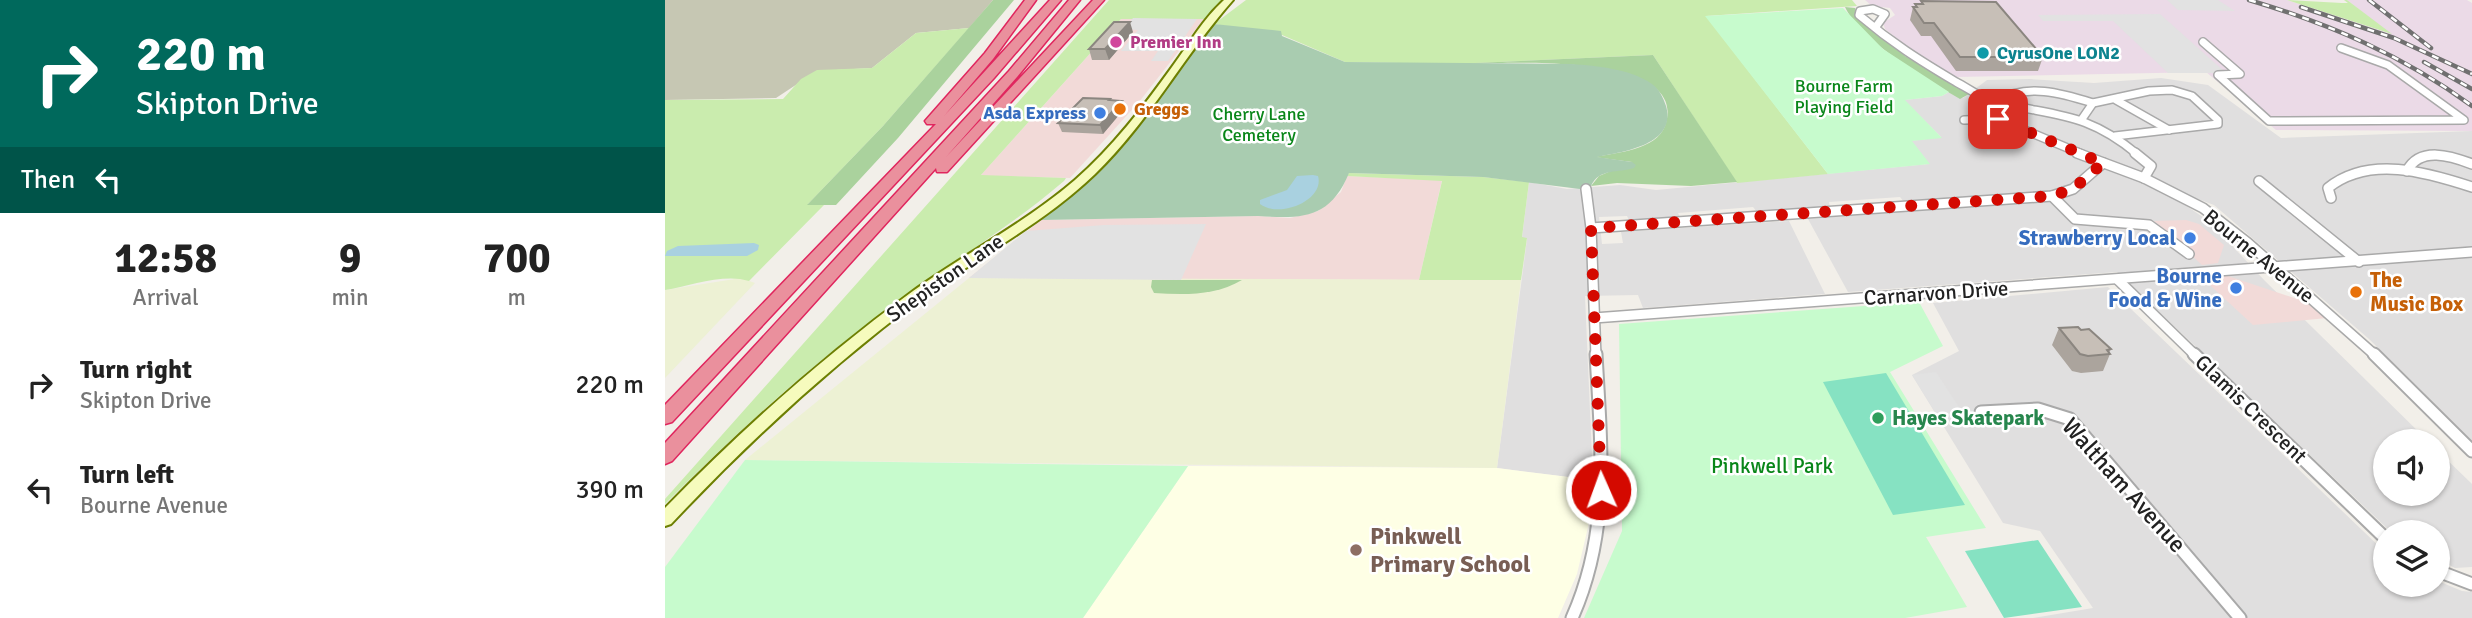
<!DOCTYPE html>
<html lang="en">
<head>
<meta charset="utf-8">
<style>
  :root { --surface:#fff; --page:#f2f2f2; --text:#222; --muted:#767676 }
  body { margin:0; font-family:Signika,sans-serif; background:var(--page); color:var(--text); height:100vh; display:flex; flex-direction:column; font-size:26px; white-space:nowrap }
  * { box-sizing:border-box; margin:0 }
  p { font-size:23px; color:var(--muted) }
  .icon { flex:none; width:38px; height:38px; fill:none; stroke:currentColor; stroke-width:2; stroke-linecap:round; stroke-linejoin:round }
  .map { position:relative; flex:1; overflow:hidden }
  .panel { display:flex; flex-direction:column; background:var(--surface); width:665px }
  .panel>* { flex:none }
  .banner { background:#00695c; color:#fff; overflow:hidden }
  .fabs { position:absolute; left:1708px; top:429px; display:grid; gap:14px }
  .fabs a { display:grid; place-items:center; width:77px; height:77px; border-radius:50%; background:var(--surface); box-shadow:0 2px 5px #0004; font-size:35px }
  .pin { position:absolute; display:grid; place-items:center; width:60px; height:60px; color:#fff; margin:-30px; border-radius:14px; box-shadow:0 4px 10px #0006 }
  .me { position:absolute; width:77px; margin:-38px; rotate:358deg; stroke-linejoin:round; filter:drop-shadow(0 0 5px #0008) }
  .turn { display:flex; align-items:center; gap:24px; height:147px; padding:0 21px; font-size:32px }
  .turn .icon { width:91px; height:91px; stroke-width:2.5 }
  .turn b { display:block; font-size:49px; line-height:60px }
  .then { display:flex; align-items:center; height:66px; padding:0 21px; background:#0003; gap:14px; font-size:26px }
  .eta { display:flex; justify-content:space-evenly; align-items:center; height:119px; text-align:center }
  .eta b { font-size:42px; font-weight:700; line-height:49px }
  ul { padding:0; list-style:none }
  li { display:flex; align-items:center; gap:21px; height:105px; padding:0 21px }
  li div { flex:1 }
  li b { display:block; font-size:26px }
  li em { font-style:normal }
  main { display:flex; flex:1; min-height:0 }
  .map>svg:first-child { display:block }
  .residential { fill:#e0dfdf }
  .commercial { fill:#f2dad8 }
  .industrial { fill:#ebdae7 }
  .education { fill:#feffe5 }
  .construction { fill:#c6c7b3 }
  .farmland { fill:#edf1d4 }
  .grass { fill:#caecae }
  .forest { fill:#aad29d }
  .cemetery { fill:#a9ccb0 }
  .park { fill:#c7fbcd }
  .pitch { fill:#86e2c2 }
  .parking { fill:#e2e2e2 }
  .water { fill:#a9d1e0 }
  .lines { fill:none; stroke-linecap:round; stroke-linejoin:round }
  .street-far2-casing { stroke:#a9a9a9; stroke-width:10 }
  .street-far1-casing { stroke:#a9a9a9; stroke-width:12 }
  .street-casing { stroke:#a9a9a9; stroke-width:15 }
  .secondary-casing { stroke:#6d7f02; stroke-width:4 }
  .highway-casing { stroke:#e0265e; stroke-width:3 }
  .street-far2 { stroke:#fff; stroke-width:7 }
  .street-far1 { stroke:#fff; stroke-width:9 }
  .street { stroke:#fff; stroke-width:11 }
  .secondary { fill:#f6fbbd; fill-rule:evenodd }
  .highway { fill:#ea909d; fill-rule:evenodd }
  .rail-casing { stroke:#707070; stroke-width:4.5 }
  .rail { stroke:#fff; stroke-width:2.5; stroke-dasharray:7; stroke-linecap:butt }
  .wall { fill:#aba49d }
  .shaded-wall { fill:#8b8680 }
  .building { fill:#c7bfb7; stroke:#8b8680; stroke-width:2 }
  .route { stroke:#d40900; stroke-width:12; stroke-dasharray:0 21.6 }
  .hotel-dot { fill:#d1479c; stroke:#fff; stroke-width:2.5 }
  .culture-dot { fill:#0f9aa8; stroke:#fff; stroke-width:2.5 }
  .food-dot { fill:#e8710a; stroke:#fff; stroke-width:2.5 }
  .shop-dot { fill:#3f7fe0; stroke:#fff; stroke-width:2.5 }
  .leisure-dot { fill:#2e9e5b; stroke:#fff; stroke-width:2.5 }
  .education-dot { fill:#8d6e63; stroke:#fff; stroke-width:2.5 }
  .labels { text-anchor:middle; stroke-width:5; stroke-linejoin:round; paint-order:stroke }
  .far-hotel-label { font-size:18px; font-weight:bold; fill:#b23c85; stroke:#fff; text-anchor:start }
  .far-culture-label { font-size:18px; font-weight:bold; fill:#0d838f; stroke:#fff; text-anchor:start }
  .far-park-label { font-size:18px; fill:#098619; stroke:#fff }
  .far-food-label { font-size:18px; font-weight:bold; fill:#c56008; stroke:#fff; text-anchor:start }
  .far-shop-label { font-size:18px; font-weight:bold; fill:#366cbe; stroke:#fff; text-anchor:end }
  .shop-label { font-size:21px; font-weight:bold; fill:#366cbe; stroke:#fff; text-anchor:end }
  .street-label { font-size:21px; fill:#222; stroke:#fff }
  .food-label { font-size:21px; font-weight:bold; fill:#c56008; stroke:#fff; text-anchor:start }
  .leisure-label { font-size:21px; font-weight:bold; fill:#27864d; stroke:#fff; text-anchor:start }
  .park-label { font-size:21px; fill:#098619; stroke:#fff }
  .near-street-label { font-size:24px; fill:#222; stroke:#fff }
  .near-education-label { font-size:24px; font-weight:bold; fill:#785e54; stroke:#fff; text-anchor:start }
</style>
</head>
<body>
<main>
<section class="panel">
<div class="banner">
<div class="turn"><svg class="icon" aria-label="right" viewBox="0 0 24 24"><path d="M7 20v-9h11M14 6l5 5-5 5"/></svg><div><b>220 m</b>Skipton Drive</div></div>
<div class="then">Then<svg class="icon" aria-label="left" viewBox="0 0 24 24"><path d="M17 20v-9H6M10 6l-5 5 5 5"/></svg></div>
</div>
<div class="eta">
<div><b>12:58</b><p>Arrival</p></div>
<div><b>9</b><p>min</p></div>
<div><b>700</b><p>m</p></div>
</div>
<ul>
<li><svg class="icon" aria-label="right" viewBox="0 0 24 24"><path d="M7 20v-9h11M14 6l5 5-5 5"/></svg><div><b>Turn right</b><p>Skipton Drive</p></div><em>220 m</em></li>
<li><svg class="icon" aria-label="left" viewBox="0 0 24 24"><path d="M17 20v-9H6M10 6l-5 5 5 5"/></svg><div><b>Turn left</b><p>Bourne Avenue</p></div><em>390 m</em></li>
</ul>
</section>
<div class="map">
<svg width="1807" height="618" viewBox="0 0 1807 618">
  <rect width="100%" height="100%" fill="#f2efe9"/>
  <!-- residential -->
  <g class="residential">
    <polygon points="1496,78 1543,85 1616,138 1807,131 1807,441 1704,339 1549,205 1485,181 1545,222 1600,281 1763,441 1720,441 1720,494 1773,494 1773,451 1807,484 1807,567 1790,568 1773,559 1773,532 1726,532 1452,272 1183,292 1143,219 1264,210 1328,196 1239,202 1235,197 1164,202 1165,207 1092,212 1088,207 1013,213 1015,217 964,220 962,216 934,217 937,244 958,243 956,232 1124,221 1160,294 978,308 973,295 920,296 928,480 832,468 862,239 857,238 864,182 902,189 955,185 991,190 1264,164 1246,141 1276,137 1239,100 1277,96 1284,92 1298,98 1322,80 1364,79 1429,83"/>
    <polygon points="1443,287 1720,552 1720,584 1773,584 1773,581 1797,591 1807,592 1807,618 1368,618 1428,608 1375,531 1338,523 1247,375 1294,351 1268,303"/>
  </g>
  <!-- commercial -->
  <g class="commercial">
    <polygon points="457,18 539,19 474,102 405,178 315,176"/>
    <polygon points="682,176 777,180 754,280 304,278 376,220 593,216 625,218 653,211 676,192"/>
    <polygon points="1521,220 1534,224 1559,245 1553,263 1537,265 1489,221"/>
    <polygon points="1557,274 1641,302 1662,318 1588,325 1534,275"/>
  </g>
  <!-- industrial -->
  <polygon class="industrial" points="1200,0 1622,0 1724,33 1682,0 1802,0 1807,3 1807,131 1611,130 1541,72 1290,77 1248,51 1220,29 1218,23 1230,15 1225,8 1207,6"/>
  <!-- education -->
  <polygon class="education" points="523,466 832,468 928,480 923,527 912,574 893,618 418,618"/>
  <!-- construction -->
  <polygon class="construction" points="0,0 328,0 304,28 251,33 207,68 152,71 111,98 0,100"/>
  <!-- farmland -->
  <g class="farmland">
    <polygon points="76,278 90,283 0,378 0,290"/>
    <polygon points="304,278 856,280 832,468 80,460"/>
  </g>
  <!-- grass -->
  <g class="grass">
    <path d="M444 0H558L539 19H456L316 175 401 178 399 181C343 229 280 266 221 310 142 368 69 435 0 504V499Z"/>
    <polygon points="581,0 1187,0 1192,6 1041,16 1163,174 1072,183 988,55 788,64 680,62 617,35 549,24"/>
    <polygon points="1622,0 1677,3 1683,3 1679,0 1682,0 1727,34"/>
    <path d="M304 28 218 126 143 204 159 205 84 281C59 273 25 286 0 290V100L118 99 136 79 152 70 207 68 251 33Z"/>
    <polygon points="684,173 818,177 864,182 857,237 862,238 856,280 754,280 777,181 682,176"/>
  </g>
  <!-- forest -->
  <g class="forest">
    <polygon points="328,0 349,0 233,138 171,205 142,205 218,126"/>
    <path d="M1180 7 1190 8 1192 16 1240 56 1304 94 1295 99C1262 79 1196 42 1180 7Z"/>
    <path d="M988 55 1072 182 1026 186 952 183 926 186 934 176 967 162 929 157C951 153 991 150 1000 126 1028 48 826 64 788 64Z"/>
    <path d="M487 280H577C550 296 519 295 489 293L486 287Z"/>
  </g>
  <!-- cemetery -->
  <path class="cemetery" d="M549 24 616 31 617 36 680 62 907 64C932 66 966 69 987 84 994 89 998 97 1001 106 1012 145 958 152 932 157L967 162 971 165 969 168C954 173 934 168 926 186L916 187 915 189 818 177 684 173C665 219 637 219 593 216L376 220 428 177 459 145Z"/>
  <!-- park -->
  <g class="park">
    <polygon points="1178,8 1218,49 1284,92 1277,96 1240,100 1277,138 1247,141 1265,164 1163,174 1040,16"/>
    <polygon points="1254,302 1278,346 1225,372 1321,528 1261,537 1302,607 1240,618 919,618 957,531 954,324"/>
    <polygon points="80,460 523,466 418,618 0,618 0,567"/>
  </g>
  <!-- pitch -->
  <g class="pitch">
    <polygon points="1221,373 1300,505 1228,515 1158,382"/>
    <polygon points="1373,540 1417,607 1339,618 1300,551"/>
  </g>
  <!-- parking -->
  <g class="parking">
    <polygon points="1502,0 1553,0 1570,11 1513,10"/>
    <polygon points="1495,14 1561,73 1503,73 1448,21 1378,21 1373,15"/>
    <polygon points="468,18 532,19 503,61 486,61 493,51 456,51 473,30 459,29"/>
    <polygon points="541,224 516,280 304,278 361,231 439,225"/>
    <polygon points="1271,372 1300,416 1274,419 1247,375"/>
  </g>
  <!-- water -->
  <g class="water">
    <path d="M648 175 653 176C660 200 615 219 595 204V200L622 190 632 176Z"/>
    <polygon points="89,243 94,245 93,250 82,256 0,256 2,251 13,246"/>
  </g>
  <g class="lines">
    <!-- street-far2 casing -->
    <g class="street-far2-casing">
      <g id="street-far2">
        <path d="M1210 28 1220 14 1208 9 1195 11 1194 15C1227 43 1254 60 1291 82 1301 87 1313 96 1324 100 1386 117 1418 109 1472 154"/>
        <polyline points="1538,42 1575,74 1553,75 1604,121 1799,120 1723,65 1676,48"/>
        <polyline points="1451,100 1504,130"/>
        <path d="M1332 101C1362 83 1396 93 1428 103"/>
        <polyline points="1417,119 1428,103 1484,91 1507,90 1527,96 1553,120 1553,124 1450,136"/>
        <polyline points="1299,120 1333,119 1417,154"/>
      </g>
    </g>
    <!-- street-far1 casing -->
    <g class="street-far1-casing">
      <g id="street-far1">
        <polyline points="1412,153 1479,178 1538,208 1583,243 1711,356"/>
        <polyline points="1470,153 1486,166 1479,178"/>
        <path d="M1742 171C1755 146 1786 156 1807 164"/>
        <polyline points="1594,181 1694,262"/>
        <polyline points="921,189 926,228 931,356"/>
        <polyline points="1387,196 1410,219 1484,225 1524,254"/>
        <path d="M1666 198 1663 188C1704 155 1761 172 1807 187"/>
        <polyline points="926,228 1387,196 1408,189 1438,163"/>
        <polyline points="1453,280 1531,356"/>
        <polyline points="929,318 1807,252"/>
      </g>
    </g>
    <!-- street casing -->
    <g class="street-casing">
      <g id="street">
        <polyline points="1529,354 1720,538"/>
        <polyline points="1709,354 1807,451"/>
        <polyline points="1316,412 1373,409 1405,419 1575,618"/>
        <polyline points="1773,571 1807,584"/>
        <path d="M907 618C946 531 936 446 931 354"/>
      </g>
    </g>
    <!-- secondary casing -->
    <g class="secondary-casing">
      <path id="secondary" d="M559 0H568C519 55 484 122 430 174 379 223 315 256 258 297 167 365 84 441 6 524L0 526V508C77 429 159 356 248 291 301 253 360 223 410 180 448 147 478 107 507 67 524 44 538 19 559 0Z"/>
    </g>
    <!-- highway casing -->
    <g class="highway-casing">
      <g id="highway">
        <polygon points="360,0 371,0 328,59 279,116 385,0 396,0 329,78 7,422 0,424 0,405 271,124 262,124 260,121 320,53"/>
        <polygon points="404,0 415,0 352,77 281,157 428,0 439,0 282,172 272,172 271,168 7,461 0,464 0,443 344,71"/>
      </g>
    </g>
    <!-- street-far2 -->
    <use href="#street-far2" class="street-far2"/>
    <!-- street-far1 -->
    <use href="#street-far1" class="street-far1"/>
    <!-- street -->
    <use href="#street" class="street"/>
    <!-- secondary -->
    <use href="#secondary" class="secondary"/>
    <!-- highway -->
    <use href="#highway" class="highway"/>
    <!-- rail casing -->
    <g class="rail-casing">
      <g id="rail">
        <path d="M1584 0C1665 24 1739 56 1807 106"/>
        <polyline points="1704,0 1766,48"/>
        <polyline points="1636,7 1729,38 1807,74"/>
        <polyline points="1759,62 1807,89"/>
      </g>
    </g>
    <!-- rail -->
    <use href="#rail" class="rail"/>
  </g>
  <!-- wall -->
  <g class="wall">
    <polygon points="1256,1 1378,57 1373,71 1291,71 1266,36 1256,36 1245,20 1248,7 1250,7 1250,4 1256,4"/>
    <polygon points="468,32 444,60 427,60 424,49"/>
    <polygon points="446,100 459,109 438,134 397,132 393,123"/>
    <polygon points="1394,328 1416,330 1446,349 1444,353 1445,354 1438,371 1416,373 1407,371 1387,345"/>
  </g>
  <!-- shaded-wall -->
  <g class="shaded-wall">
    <polygon points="465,22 468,32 444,60 440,49"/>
    <polygon points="457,101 459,109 438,134 435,125"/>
  </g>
  <!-- building -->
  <g class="building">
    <polygon points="1256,1 1331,2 1378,57 1295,57 1269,23 1259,23 1248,7 1252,7 1250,4 1258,4"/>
    <polygon points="449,22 465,22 440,49 424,49"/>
    <polygon points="418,98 445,99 444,100 457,101 435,125 393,123"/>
    <polygon points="1413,327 1416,330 1424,329 1446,349 1442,350 1445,354 1423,356 1415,354 1394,328"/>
  </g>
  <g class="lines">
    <!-- route -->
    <polyline class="route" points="936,490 926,228 1387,196 1408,189 1438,163 1333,119"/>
  </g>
  <!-- markers -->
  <circle class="hotel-dot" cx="451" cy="42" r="7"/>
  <circle class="culture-dot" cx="1318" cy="53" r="7"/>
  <g class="food-dot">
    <circle cx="455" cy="109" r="7"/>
    <circle cx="1691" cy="292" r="7"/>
  </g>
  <g class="shop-dot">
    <circle cx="435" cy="113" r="7"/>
    <circle cx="1525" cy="238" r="7"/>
    <circle cx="1571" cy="288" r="7"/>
  </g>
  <circle class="leisure-dot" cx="1213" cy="418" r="7"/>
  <circle class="education-dot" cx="691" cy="550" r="7"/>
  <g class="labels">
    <!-- far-hotel labels -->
    <g class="far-hotel-label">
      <text x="465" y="48">Premier Inn</text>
    </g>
    <!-- far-culture labels -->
    <g class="far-culture-label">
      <text x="1332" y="59">CyrusOne LON2</text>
    </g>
    <!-- far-park labels -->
    <g class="far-park-label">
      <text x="1179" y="92">Bourne Farm<tspan x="1179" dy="21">Playing Field</tspan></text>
      <text x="594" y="120">Cherry Lane<tspan x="594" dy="21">Cemetery</tspan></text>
    </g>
    <!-- far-food labels -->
    <g class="far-food-label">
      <text x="469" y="115">Greggs</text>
    </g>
    <!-- far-shop labels -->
    <g class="far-shop-label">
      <text x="421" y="119">Asda Express</text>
    </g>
    <!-- shop labels -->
    <g class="shop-label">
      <text x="1511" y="245">Strawberry Local</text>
      <text x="1557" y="283">Bourne<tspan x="1557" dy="24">Food &amp; Wine</tspan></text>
    </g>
    <!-- street labels -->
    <g class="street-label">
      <text transform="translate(1594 256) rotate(39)" y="7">Bourne Avenue</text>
      <text transform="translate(280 278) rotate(-35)" y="7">Shepiston Lane</text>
      <text transform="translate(1271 293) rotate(-4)" y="7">Carnarvon Drive</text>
      <text transform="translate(1586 409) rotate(44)" y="7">Glamis Crescent</text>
    </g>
    <!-- food labels -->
    <g class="food-label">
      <text x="1705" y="287">The<tspan x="1705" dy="24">Music Box</tspan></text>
    </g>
    <!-- leisure labels -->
    <g class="leisure-label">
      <text x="1227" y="425">Hayes Skatepark</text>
    </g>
    <!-- park labels -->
    <g class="park-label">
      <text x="1107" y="473">Pinkwell Park</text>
    </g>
    <!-- near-street labels -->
    <g class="near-street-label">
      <text transform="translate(1459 485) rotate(48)" y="8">Waltham Avenue</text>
    </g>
    <!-- near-education labels -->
    <g class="near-education-label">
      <text x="705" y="544">Pinkwell<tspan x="705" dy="28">Primary School</tspan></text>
    </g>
  </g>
</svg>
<div class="fabs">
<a><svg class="icon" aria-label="sound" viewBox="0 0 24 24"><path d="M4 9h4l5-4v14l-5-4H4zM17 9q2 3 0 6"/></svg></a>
<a><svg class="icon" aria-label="layers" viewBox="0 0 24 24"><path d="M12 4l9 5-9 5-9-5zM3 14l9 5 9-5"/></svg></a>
</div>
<div class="pin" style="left:1333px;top:119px;background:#d93025"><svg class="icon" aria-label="arrive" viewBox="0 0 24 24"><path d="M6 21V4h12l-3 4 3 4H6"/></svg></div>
<svg class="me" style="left:936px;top:490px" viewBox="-20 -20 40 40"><circle r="17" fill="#d40900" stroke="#fff" stroke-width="3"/><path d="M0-11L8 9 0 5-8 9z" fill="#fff"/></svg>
</div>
</main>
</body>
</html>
